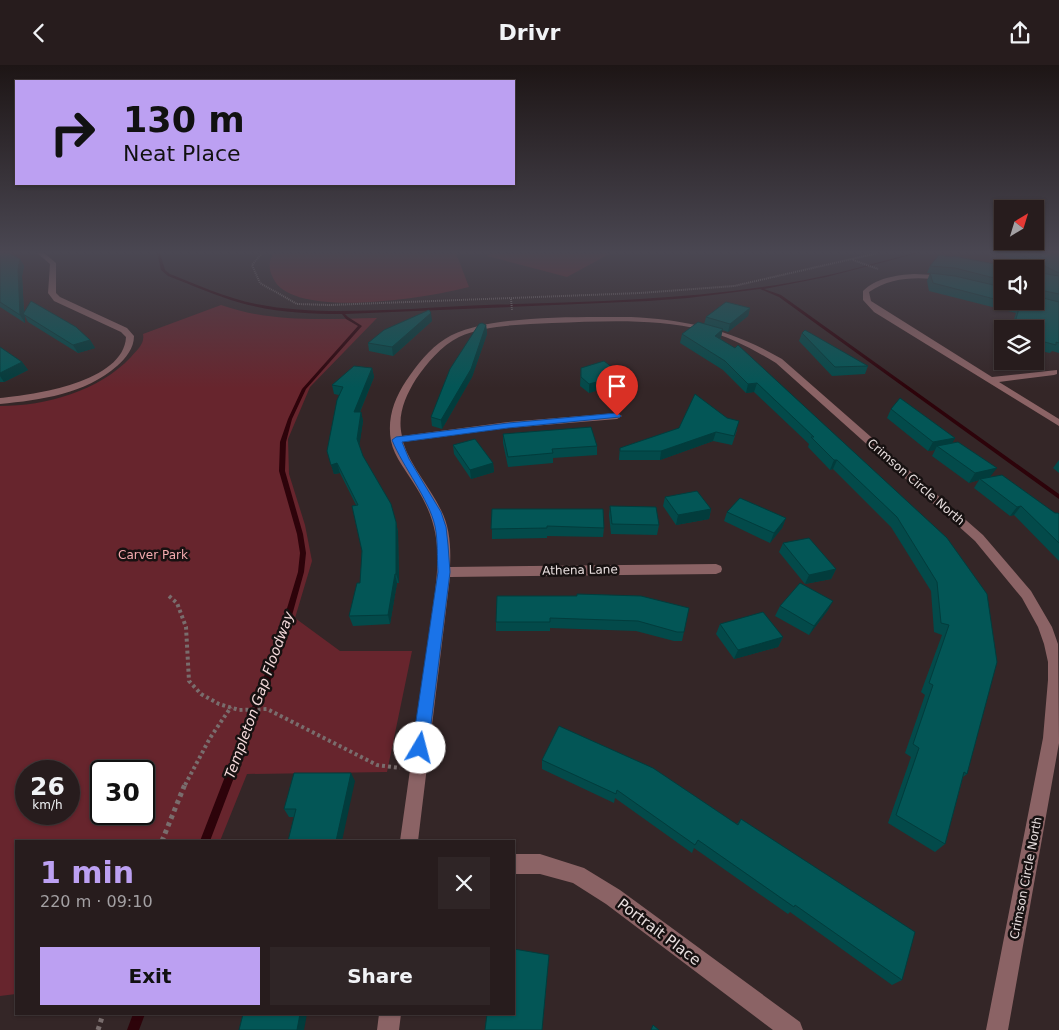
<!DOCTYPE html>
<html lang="en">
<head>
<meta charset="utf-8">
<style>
  :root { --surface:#271c1d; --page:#2f2526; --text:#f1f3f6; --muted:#a4a1a4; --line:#433a3b; --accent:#bca0f2 }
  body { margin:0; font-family:"DejaVu Sans",sans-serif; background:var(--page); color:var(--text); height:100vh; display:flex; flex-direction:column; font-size:19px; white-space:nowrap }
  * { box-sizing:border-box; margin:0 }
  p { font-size:16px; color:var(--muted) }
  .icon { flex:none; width:28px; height:28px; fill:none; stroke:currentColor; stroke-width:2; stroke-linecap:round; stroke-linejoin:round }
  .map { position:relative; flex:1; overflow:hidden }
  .sheet { position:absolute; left:15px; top:775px; width:500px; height:175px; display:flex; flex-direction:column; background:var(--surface); border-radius:0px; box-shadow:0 1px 4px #0004,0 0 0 1px var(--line) }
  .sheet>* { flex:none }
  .guide { position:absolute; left:15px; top:15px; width:500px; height:105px; border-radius:0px; box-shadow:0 1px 4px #0004,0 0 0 1px var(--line); background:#bca0f2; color:#111; overflow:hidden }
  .needle { width:32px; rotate:38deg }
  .buttons { position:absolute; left:994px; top:135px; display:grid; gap:10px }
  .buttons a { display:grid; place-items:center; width:50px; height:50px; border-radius:0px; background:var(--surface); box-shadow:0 1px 4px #0004,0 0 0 1px var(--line); font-size:25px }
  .speed { position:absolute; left:15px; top:695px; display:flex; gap:10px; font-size:25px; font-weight:700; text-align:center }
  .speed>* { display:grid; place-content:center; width:65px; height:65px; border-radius:50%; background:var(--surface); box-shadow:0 1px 4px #0004,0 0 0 1px var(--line); line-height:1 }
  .speed small { font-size:12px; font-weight:400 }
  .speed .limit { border:2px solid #111; border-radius:8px; background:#fff; color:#111 }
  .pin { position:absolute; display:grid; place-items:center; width:42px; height:42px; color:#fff; margin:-51px -21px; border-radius:50% 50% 50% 0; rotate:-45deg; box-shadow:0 0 5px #0007 }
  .pin .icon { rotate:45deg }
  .me { position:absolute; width:55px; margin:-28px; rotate:8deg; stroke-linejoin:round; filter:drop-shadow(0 0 4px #0008) }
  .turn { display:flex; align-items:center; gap:18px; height:105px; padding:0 25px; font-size:22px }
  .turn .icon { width:65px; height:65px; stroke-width:2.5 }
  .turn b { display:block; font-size:35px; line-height:42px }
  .round { display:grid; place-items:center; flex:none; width:52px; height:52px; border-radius:0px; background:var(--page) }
  .overview { display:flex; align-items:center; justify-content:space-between; height:85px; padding:0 25px }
  h1 { font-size:30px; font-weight:600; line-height:38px; color:var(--accent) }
  .cta { display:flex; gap:10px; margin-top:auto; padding:10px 25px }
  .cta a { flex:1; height:58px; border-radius:0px; background:var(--accent); color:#111; font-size:20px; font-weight:600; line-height:58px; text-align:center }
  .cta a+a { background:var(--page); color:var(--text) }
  header { display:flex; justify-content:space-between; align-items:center; height:65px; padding:0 25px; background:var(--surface); font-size:22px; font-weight:600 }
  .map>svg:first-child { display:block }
  .green { fill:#67252d; fill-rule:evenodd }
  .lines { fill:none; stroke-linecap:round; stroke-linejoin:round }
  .stream { fill:#2d030a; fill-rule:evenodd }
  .path-far2 { stroke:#796d6d; stroke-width:2; stroke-dasharray:1 1; stroke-linecap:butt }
  .path-far1 { stroke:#796d6d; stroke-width:4; stroke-dasharray:3 3; stroke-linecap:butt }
  .path { stroke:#796d6d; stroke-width:5; stroke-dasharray:4 4; stroke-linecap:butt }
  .minor { fill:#8b6365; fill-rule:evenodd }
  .wall { fill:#034a4a }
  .shaded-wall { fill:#023c3c }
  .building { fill:#035656; stroke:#023c3c }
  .route { fill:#1a73e8; stroke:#114b97 }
  .labels { text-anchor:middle; stroke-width:5; stroke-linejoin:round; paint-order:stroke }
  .street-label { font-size:12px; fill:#e8dfdf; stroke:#171111 }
  .park-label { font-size:12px; fill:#f5abaf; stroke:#171111 }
  .water-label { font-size:14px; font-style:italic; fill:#f3d9da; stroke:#171111 }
  .near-street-label { font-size:15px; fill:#e8dfdf; stroke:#171111 }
</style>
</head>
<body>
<header><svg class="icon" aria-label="back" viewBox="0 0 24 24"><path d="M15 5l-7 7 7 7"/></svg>Drivr<svg class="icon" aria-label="share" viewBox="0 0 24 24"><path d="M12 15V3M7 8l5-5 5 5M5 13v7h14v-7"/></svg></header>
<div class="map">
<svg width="1059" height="965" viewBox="0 0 1059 965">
  <rect width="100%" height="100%" fill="#342627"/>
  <!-- green -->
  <g class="green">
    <path d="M273 188H456L469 222C432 232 292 256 273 213 268 203 269 198 273 188Z"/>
    <polygon points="493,188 611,188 567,212 487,191"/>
    <path d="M221 240C272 258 324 254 377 253L310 322 288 374 289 409 305 460 312 496 295 553 340 586H412L387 707 247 709 220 776H16V929L0 931V341C46 341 99 326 131 292 137 285 145 279 143 269ZM69 706V749H26V706ZM144 706V749H101V706Z"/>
  </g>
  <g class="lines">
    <!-- stream -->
    <g class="stream">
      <path d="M157 188H160L165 205 170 209C198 220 226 233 256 239 307 249 359 246 411 244 436 242 461 241 486 240 587 237 689 235 788 218 831 211 872 199 914 188H919L826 212 764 224 781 230 1059 429V434L779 232 760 224 688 233 648 236 345 249 348 252 362 261 306 324 292 354 286 377 285 406 303 469 306 488 304 507 283 583 210 776H200L275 583 298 507 300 488 297 469 279 406 280 377 288 354 302 324 358 261 346 254 342 249C308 249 274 247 241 238 216 231 192 220 168 211L161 205Z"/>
      <polygon points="133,949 145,949 139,965 127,965"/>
    </g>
    <!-- path-far2 -->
    <g class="path-far2">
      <polyline points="262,188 252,200 260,218 297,239 330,240 640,228 734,221 878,188"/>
      <polyline points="853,195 878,204"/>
      <polyline points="511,234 512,245"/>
    </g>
    <!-- path-far1 -->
    <g class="path-far1">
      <polyline points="169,531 177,538 186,562 189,616 201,629 219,639 239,645 267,644 377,700 400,703"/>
      <polyline points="185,720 210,673 231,642"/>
    </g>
    <!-- path -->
    <g class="path">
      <polyline points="162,776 185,719"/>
      <polyline points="98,965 103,949"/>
    </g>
    <!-- minor -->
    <g class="minor">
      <path d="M37 188H44L56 198V228L60 232 127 263 134 271C134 283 126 293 117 301 85 329 41 335 0 339V333C34 330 124 317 126 272L121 267 54 236 48 228 50 199Z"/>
      <path d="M914 209 935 210 948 213 945 215C918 212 892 211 869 227L871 236 992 312 1057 305V309L1054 310 999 317 1059 354V361L874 247 863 235V226C876 213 896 210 914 209Z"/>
      <path d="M631 252C688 255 732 265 782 294L983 470 1031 526 1052 562 1058 579 1059 678 1008 965H986L1043 673 1048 615V597L1044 579 1038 562 1022 533 975 476 776 298C753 284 730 272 704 265 654 253 603 256 552 258 522 260 487 259 459 272 441 281 427 298 416 314 405 332 397 350 402 371L508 357 617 348 622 351 617 354 508 363 403 377C411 402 430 422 441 445 450 462 451 483 450 502L716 499 721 501 722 504 721 507 716 509 450 512 418 776H400L435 527C440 486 439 458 416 422 408 408 394 392 391 376 387 354 394 334 406 316 417 300 429 284 445 274 483 249 583 252 631 252Z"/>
      <polygon points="514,789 540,789 584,803 620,825 800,957 803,965 773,965 606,839 573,818 540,809 514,809"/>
      <polygon points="379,949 401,949 399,965 377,965"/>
    </g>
  </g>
  <!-- wall -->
  <g class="wall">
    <polygon points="0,188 20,194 24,201 22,211 24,247 90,275 95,283 78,288 28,257 25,251 25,258 0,242"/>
    <polygon points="1000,188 1059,188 1059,288 1052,286 1050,288 1035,285 1035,264 1011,264 1016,248 929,226 927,216 930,208 927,208 930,201 1002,204 1002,236 1035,236 1038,207 1035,206 1035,204 1031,204"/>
    <polygon points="750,243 748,251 728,267 722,265 721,272 720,273 947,473 967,709 963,712 945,779 935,787 888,758 911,692 905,688 925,630 921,627 942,570 934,567 931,526 891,462 833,404 830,405 808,382 809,379 754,327 746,328 723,305 680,278 682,269 704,259 706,252"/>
    <polygon points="432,256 393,291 369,286 368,278"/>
    <polygon points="486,260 487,269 472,312 442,364 432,361 431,352"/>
    <polygon points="802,268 868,301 865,309 832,311 799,276"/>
    <polygon points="0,282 22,297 28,305 4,317 0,317"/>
    <polygon points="372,303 374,312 360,347 361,347 363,356 359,381 363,391 396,457 398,467 399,518 397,518 390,559 353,561 349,551 360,518 362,486 356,440 340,408 334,409 327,386 339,330 334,329 332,320"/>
    <polygon points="581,303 621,318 589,328 580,321"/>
    <polygon points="891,344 955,373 952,378 991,412 1055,448 1059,449 1059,496 1014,450 1010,451 974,423 979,415 969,418 932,391 935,385 928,386 887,353"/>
    <polygon points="679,363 737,365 732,380 713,376 660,395 619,395 619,393 620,383"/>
    <polygon points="503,369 597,381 597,390 553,393 553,398 508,402 503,378"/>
    <polygon points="453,380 493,398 494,407 471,414 454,389"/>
    <polygon points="1059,395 1059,408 1053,403"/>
    <polygon points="665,432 711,444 709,454 676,460 663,441"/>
    <polygon points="610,441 659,460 657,470 611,469 609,450"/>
    <polygon points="492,444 604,463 603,472 547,471 547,473 492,474"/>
    <polygon points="727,447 786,453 782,463 770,478 724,456"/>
    <polygon points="783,478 836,504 831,514 805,519 779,487"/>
    <polygon points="577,531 684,567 682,576 674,576 636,566 550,563 550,566 496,566 496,557"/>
    <polygon points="780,541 828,545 809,570 775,551"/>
    <polygon points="720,559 783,572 778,582 734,594 716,569"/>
    <polygon points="542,695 737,759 741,754 902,915 892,920 790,847 788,849 694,783 692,788 615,733 614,738 542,704"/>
    <polygon points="355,716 294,752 289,752 284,744"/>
  </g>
  <!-- shaded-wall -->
  <g class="shaded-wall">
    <polygon points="20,194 24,201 22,211 24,249 23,249 25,251 25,258 20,250 18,204"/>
    <polygon points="750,243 748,251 728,267 730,259"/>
    <polygon points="431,248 432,256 393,291 392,282"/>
    <polygon points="486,260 487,269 472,312 442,364 441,355"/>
    <polygon points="723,264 721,272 713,279 715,271"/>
    <polygon points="90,275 95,283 78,288 73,280"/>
    <polygon points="1041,276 1036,285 1035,285 1035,277"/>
    <polygon points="22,297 28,305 4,317 0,311 0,308"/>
    <polygon points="372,303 374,312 356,356 354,347"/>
    <polygon points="622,310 621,318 589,328 589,319"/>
    <polygon points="757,318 754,327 746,328 748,319"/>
    <polygon points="361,347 363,356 359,383 357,374"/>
    <polygon points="716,367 713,376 660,395 661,386"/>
    <polygon points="955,373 950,382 937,381 935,385 928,386 933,377"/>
    <polygon points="834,395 837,395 833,404 830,405"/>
    <polygon points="337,398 340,408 334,409 331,400"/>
    <polygon points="493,398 494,407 471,414 470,405"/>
    <polygon points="997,403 990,412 980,414 979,415 969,418 975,408"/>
    <polygon points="1021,441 1014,450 1010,451 1017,442"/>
    <polygon points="711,444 709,454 676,460 678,450"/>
    <polygon points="786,453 782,463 770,478 774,468"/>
    <polygon points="396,457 398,467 399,518 396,509"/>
    <polygon points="836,504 831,514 805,519 809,510"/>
    <polygon points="395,509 397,518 390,559 388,550"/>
    <polygon points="833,536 828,545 809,570 814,561"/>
    <polygon points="783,572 778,582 734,594 738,585"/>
    <polygon points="351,708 355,716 342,776 336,776"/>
    <polygon points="300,949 307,949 304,965 297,965"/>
  </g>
  <!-- building -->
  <g class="building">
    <polygon points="0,188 9,188 20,194 18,204 20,250 0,237"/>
    <polygon points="1018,188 1059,189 1059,208"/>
    <polygon points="939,190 952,192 953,191 1020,204 1002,204 1002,215 955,203 930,201"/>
    <polygon points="1035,207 1059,211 1059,229 1040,225 1035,231 1059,237 1059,278 1056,277 1056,280 1041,276 1035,277 1035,264 1013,264 1020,240 1005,236 1035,236"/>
    <polygon points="930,208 955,211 1002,222 1002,236 933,218"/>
    <polygon points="31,236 76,262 90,275 73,280 23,249"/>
    <polygon points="726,237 750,243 730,259 706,252"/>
    <polygon points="429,245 431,248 392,282 368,278 384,265"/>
    <polygon points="698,257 723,264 715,271 735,283 738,280 947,473 987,529 997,597 967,709 964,707 945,779 896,750 919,683 913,679 933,620 929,618 949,560 941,558 937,517 897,452 837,395 834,395 811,372 814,372 757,318 748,319 725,296 682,269"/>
    <polygon points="482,258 486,260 471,304 441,355 431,352 450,304 479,259"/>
    <polygon points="805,265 868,301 835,302 802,268"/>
    <polygon points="0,282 22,297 0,308"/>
    <polygon points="604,296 622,310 589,319 581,312 581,303"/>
    <polygon points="354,301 372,303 354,347 361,347 357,374 363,391 391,439 396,457 396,509 395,509 388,550 349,551 357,518 360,518 362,486 352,441 358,440 337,398 331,400 327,386 337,335 343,322 332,320"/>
    <polygon points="695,329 727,353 739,356 734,371 716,367 661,386 620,386 620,383 679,363"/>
    <polygon points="900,333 955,373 933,377 891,344"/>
    <polygon points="591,362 597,381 552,384 553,388 508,392 503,369"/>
    <polygon points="475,374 493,398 470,405 453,380"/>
    <polygon points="958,377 997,403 975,408 937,381"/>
    <polygon points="1002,410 1055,448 1058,448 1059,449 1059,478 1021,441 1017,442 980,414"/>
    <polygon points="697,426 711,444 678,450 665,432"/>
    <polygon points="740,433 786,453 774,468 727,447"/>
    <polygon points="610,441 656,442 659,460 612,459"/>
    <polygon points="492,444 603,444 604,463 547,461 547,463 491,464"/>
    <polygon points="809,473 836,504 809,510 783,478"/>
    <polygon points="800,518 833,536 814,561 780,541"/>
    <polygon points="577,529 641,531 689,543 684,567 677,567 638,556 550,553 550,557 496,557 497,531 577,531"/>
    <polygon points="763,547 783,572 738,585 720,559"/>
    <polygon points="559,661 653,703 738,760 741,754 915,867 902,915 795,840 794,842 698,775 695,780 617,725 616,729 542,695"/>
    <polygon points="294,708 351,708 336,776 288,776 296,744 284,744"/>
    <polygon points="514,884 549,890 542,965 485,965 487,949 514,949"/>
    <polygon points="243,949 300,949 297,965 239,965"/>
    <polygon points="653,960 659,965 651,965"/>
  </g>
  <!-- sky -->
  <linearGradient id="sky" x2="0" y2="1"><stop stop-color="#1d1515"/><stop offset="0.58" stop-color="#4a4752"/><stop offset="1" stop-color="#4a4752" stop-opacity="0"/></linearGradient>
  <rect width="1059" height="323" fill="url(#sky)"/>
  <!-- route -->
  <path class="route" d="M617 348 621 351 620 352 508 363 402 377 409 394 441 447 446 462 448 480 450 507 428 683 426 688 420 690 415 688 412 683 438 507C437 492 438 475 435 461 429 434 403 402 392 375L396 372 508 358Z"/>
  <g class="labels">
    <!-- street labels -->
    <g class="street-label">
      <text transform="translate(916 417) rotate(41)" y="4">Crimson Circle North</text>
      <text transform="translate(580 505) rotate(-1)" y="4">Athena Lane</text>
      <text transform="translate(1026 813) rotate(-79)" y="4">Crimson Circle North</text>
    </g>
    <!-- park labels -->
    <g class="park-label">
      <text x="153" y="494">Carver Park</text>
    </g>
    <!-- water labels -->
    <g class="water-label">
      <text transform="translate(259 630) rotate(-70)" y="5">Templeton Gap Floodway</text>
    </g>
    <!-- near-street labels -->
    <g class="near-street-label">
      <text transform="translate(659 867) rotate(37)" y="5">Portrait Place</text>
    </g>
  </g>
</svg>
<div class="buttons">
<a><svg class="needle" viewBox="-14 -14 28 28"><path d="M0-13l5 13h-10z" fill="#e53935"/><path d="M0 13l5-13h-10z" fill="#a4a1a4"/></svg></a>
<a><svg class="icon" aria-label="sound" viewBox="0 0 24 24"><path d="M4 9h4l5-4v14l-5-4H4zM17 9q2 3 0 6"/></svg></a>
<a><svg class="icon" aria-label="layers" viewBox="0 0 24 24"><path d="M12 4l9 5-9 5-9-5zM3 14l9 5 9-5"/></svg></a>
</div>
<div class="speed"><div>26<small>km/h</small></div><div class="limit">30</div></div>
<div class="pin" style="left:617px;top:351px;background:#d93025"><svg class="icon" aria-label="arrive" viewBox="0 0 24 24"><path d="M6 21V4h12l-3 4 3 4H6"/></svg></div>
<svg class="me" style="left:420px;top:683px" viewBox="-20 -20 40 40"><circle r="19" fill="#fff"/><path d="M0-13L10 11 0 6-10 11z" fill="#1a73e8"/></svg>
<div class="guide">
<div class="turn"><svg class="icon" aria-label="right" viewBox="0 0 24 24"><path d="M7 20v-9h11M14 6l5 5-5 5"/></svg><div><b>130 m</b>Neat Place</div></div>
</div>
<section class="sheet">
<div class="overview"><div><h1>1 min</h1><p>220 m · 09:10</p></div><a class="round"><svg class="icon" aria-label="close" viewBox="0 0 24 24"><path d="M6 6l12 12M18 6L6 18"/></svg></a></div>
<div class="cta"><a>Exit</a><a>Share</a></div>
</section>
</div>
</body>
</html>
